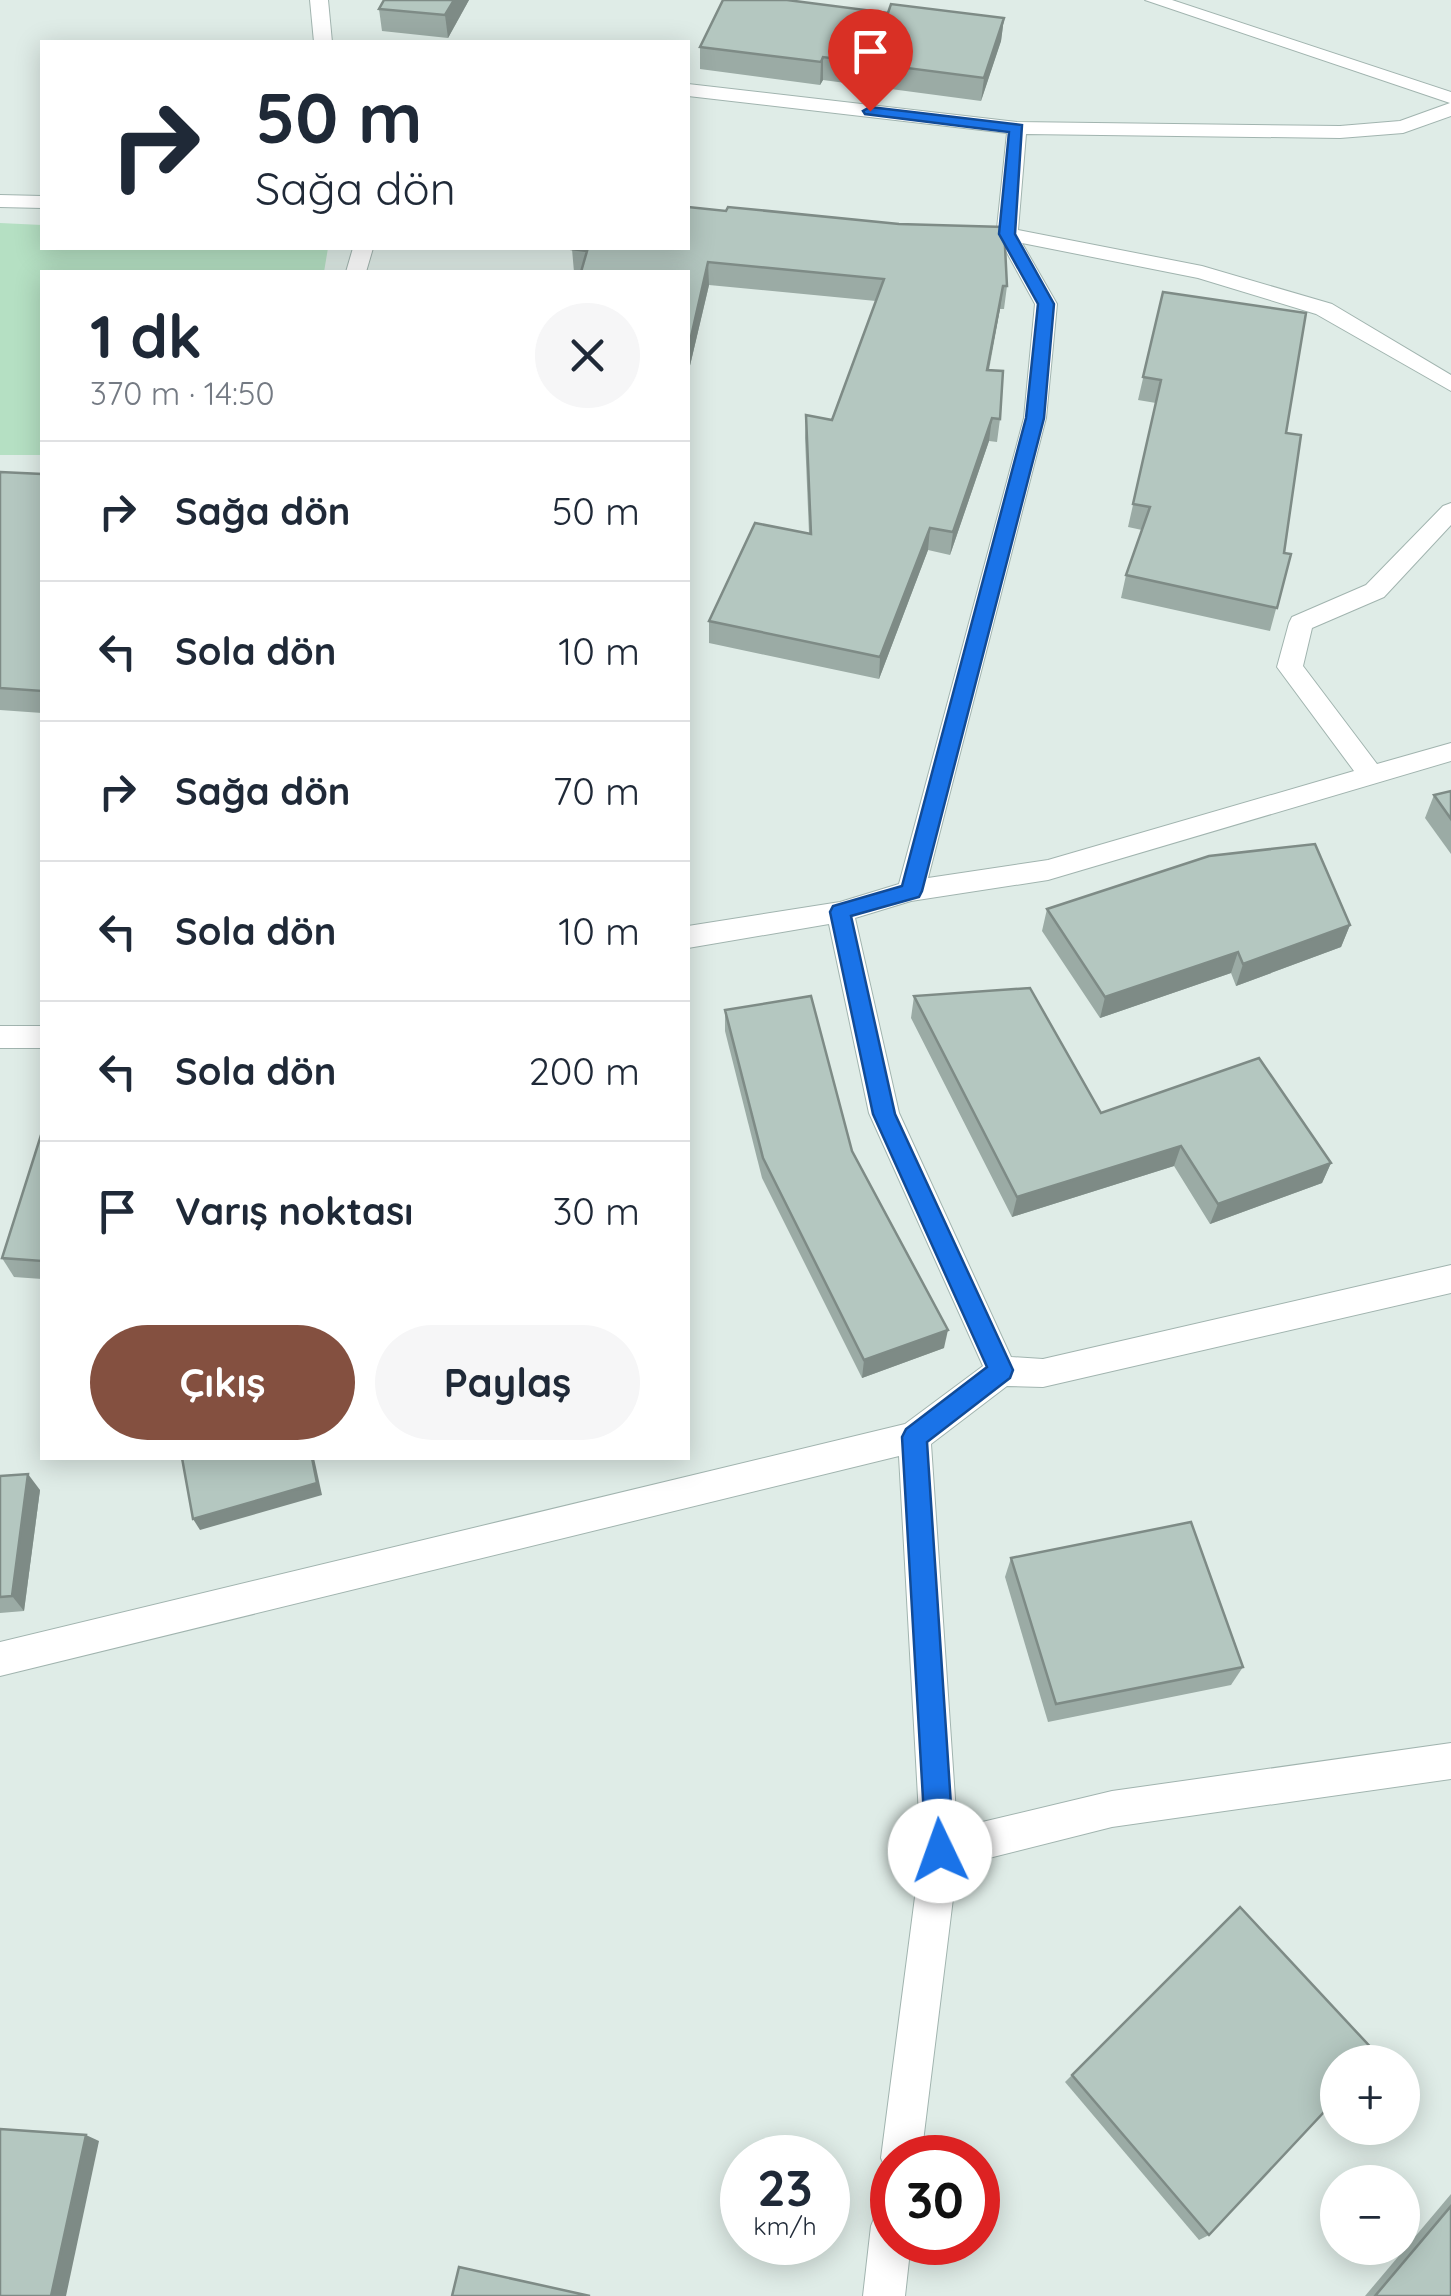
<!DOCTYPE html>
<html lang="tr">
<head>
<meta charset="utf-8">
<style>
  :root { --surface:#fff; --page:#f6f6f7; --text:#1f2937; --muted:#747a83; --line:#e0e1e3; --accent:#845040 }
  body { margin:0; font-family:Quicksand,sans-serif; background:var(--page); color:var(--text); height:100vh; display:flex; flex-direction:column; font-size:38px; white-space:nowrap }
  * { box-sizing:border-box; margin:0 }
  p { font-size:32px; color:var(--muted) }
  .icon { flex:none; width:55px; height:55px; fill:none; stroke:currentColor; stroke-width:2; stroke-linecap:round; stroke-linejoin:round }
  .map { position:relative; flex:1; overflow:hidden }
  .details { position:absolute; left:40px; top:270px; width:650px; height:1190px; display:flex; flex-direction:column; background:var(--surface); border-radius:0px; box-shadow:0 5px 25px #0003 }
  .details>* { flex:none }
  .hud { position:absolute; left:40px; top:40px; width:650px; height:210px; border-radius:0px; box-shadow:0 5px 25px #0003; background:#fff; color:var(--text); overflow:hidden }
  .buttons { position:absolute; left:1320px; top:2045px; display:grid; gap:20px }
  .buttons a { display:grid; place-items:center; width:100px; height:100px; border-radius:50%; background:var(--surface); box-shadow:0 5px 25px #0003; font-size:50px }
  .speed { position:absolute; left:720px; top:2135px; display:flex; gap:20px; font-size:50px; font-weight:700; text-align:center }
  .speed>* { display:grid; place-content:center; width:130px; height:130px; border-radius:50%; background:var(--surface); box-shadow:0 5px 25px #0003; line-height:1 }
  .speed small { font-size:25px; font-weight:400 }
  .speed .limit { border:15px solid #d22; background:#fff; color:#111 }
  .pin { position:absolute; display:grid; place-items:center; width:85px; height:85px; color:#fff; margin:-102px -42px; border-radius:50% 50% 50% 0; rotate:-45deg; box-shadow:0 0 10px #0007 }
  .pin .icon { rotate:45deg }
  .me { position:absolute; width:110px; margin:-55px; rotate:357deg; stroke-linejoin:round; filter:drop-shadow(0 0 8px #0008) }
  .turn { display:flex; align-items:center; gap:35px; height:210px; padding:0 50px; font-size:45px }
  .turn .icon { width:130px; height:130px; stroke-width:2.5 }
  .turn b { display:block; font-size:70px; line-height:85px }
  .round { display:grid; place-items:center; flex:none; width:105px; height:105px; border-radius:52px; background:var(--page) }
  .summary { display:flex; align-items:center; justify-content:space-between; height:170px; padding:0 50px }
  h1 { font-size:60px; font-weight:700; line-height:75px }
  .button { display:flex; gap:20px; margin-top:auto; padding:20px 50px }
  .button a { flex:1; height:115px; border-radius:60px; background:var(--accent); color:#fff; font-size:40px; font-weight:700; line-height:115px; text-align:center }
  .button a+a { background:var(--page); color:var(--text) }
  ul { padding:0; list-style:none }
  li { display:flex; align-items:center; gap:30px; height:140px; padding:0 50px; border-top:2px solid var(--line) }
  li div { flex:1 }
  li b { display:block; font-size:38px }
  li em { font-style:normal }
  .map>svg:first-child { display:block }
  .green { fill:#b5e0c3 }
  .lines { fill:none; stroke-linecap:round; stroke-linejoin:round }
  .minor-casing { stroke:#a1b4af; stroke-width:2 }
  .minor { fill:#fff; fill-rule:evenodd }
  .wall { fill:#9baba5 }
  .shaded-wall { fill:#7e8b86 }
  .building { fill:#b4c7c0; stroke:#7e8b86; stroke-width:2.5 }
  .route { fill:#1a73e8; stroke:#114b97; stroke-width:2.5 }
</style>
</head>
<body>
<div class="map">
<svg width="1451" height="2296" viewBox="0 0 1451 2296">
  <rect width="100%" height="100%" fill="#dfece7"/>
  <!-- green -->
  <polygon class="green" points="0,223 42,225 42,248 328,248 324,272 42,272 42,455 0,455"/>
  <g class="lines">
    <!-- minor casing -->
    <g class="minor-casing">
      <g id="minor">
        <polygon points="310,0 328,0 332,42 314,42"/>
        <polygon points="1145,0 1172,0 1451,92 1451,116 1403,133 1340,138 1026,134 1018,230 1202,266 1332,304 1451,375 1451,391 1316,314 1198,278 1022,243 1057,304 1046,418 928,878 1048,860 1354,771 1277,667 1289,623 1292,617 1366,585 1443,506 1451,503 1451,525 1384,597 1312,628 1303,666 1377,764 1451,743 1451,761 1048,880 911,901 855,918 899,1113 1011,1357 1043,1359 1451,1265 1451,1293 1043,1387 1007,1386 931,1444 957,1828 1112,1791 1451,1743 1451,1779 1112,1827 957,1866 921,2158 892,2158 892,2175 887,2172 881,2158 921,1851 899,1456 0,1676 0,1642 905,1424 983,1366 869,1113 829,924 688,948 688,926 840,902 899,884 1024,418 1035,304 1000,240 964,240 954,234 964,228 997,228 1007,133 688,96 688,84 1017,122 1340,126 1400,121 1450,103"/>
        <polygon points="0,195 42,196 42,208 0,207"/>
        <polygon points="353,248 373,248 366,272 346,272"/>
        <rect x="0" y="1026" width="42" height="22"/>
        <polygon points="892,2205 892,2242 911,2242 905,2296 863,2296 871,2226 877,2211"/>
      </g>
    </g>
    <!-- minor -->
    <use href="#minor" class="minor"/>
  </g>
  <!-- wall -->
  <g class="wall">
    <polygon points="384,0 469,0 448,38 382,31 379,9"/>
    <polygon points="888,13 1004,18 1001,41 981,101 823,80 820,85 700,69 700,47"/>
    <polygon points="572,249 1007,286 1004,309 1000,309 989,370 1000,419 997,442 989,441 950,555 928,550 879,679 709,643 709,621 809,533 805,438 806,415 832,420 876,301 709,285 688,374 688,272 574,272"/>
    <polygon points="1163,292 1286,433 1284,553 1291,554 1270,631 1121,598 1126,575 1142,530 1128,527 1156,403 1138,400"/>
    <polygon points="0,472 42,474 42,713 0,710"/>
    <polygon points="1451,791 1451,854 1425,818 1434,795"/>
    <polygon points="1047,909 1350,925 1341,947 1236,986 1231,973 1100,1018 1042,931"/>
    <polygon points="914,996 1101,1113 1331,1163 1322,1183 1210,1224 1174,1166 1012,1217 911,1018"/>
    <polygon points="725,1010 944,1348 862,1378 762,1178 725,1031"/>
    <polygon points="42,1132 42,1279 14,1277 2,1258"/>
    <polygon points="0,1476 40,1490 24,1611 0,1613"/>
    <polygon points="1011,1558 1243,1667 1231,1685 1048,1722 1005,1577"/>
    <polygon points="1072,2075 1209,2235 1199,2240 1065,2082"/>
    <polygon points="1451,2194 1451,2296 1365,2296"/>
  </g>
  <!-- shaded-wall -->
  <g class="shaded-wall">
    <polygon points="454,0 469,0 448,38 445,15"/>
    <polygon points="1004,18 1001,41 981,101 984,78"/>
    <polygon points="823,57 823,80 820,85 821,62"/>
    <polygon points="708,262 709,285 688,374 688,350"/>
    <polygon points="1003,286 1000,309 984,392 987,370"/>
    <polygon points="992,418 989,441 950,555 953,532"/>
    <polygon points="930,528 928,550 879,679 880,657"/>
    <polygon points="1350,925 1341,947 1236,986 1243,964"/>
    <polygon points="1238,952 1231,973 1100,1018 1105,997"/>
    <polygon points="1181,1146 1174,1166 1012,1217 1017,1197"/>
    <polygon points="1331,1163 1322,1183 1210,1224 1218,1204"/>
    <polygon points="948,1330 944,1348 862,1378 864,1360"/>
    <polygon points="312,1458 314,1458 322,1495 200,1530 193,1519"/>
    <polygon points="28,1474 40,1490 24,1611 12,1596"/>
    <polygon points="86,2135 99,2141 66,2296 51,2296"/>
  </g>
  <!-- building -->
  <g class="building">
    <polygon points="384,0 454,0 445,15 379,9"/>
    <polygon points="723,0 787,0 888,13 891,4 1004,18 984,78 823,57 821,62 700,47"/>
    <polygon points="688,207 726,211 728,207 899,224 1004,227 1007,286 1003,286 987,370 1003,371 1000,419 992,418 953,532 930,528 880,657 709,621 755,523 811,534 806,415 832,420 884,279 708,262 688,350 688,272 581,272 587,251 572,249 573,248 688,248"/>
    <polygon points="1163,292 1306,313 1286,433 1301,435 1284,553 1291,554 1277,608 1126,575 1150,507 1133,504 1161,380 1143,377"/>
    <polygon points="0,472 42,474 42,691 0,688"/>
    <polygon points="1451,791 1451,819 1434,795"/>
    <polygon points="1315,844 1350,925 1243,964 1238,952 1105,997 1047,909 1209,856"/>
    <polygon points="1030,988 1101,1113 1259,1058 1331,1163 1218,1204 1181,1146 1017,1197 914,996"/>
    <polygon points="811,996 852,1151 948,1330 864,1360 763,1158 725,1010"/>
    <polygon points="42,1132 42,1261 2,1258"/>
    <polygon points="182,1458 312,1458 317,1483 193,1519"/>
    <polygon points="28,1474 12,1596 0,1597 0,1476"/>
    <polygon points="1191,1522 1243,1667 1056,1704 1011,1558"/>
    <polygon points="1240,1907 1377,2054 1369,2062 1338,2062 1338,2097 1209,2235 1072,2075"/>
    <polygon points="0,2129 86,2135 51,2296 0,2296"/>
    <polygon points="1451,2206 1451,2296 1375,2296"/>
    <polygon points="459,2267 590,2296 452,2296"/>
  </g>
  <!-- route -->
  <polygon class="route" points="870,107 1022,125 1015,234 1054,304 1044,418 922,891 919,897 851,916 895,1114 1013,1370 1010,1378 927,1442 954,1851 950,1861 940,1865 930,1861 926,1851 902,1437 906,1429 987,1367 873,1114 830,912 833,906 902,886 1026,418 1038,304 999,234 1009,132 865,114 863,111"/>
</svg>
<div class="buttons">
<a>+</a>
<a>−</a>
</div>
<div class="speed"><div>23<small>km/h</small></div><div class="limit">30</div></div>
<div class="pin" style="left:870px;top:111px;background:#d93025"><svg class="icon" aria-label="arrive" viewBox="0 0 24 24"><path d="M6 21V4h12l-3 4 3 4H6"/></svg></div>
<svg class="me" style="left:940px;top:1851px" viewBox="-20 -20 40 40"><circle r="19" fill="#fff"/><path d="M0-13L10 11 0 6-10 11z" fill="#1a73e8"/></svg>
<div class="hud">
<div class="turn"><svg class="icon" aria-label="right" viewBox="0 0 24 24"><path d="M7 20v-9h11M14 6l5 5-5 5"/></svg><div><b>50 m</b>Sağa dön</div></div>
</div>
<section class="details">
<div class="summary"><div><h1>1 dk</h1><p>370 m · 14:50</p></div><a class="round"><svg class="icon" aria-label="close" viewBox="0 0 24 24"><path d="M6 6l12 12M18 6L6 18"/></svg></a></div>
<ul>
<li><svg class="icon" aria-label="right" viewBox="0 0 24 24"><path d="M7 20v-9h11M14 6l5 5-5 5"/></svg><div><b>Sağa dön</b></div><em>50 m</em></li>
<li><svg class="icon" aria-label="left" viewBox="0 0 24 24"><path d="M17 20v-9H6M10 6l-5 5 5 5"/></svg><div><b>Sola dön</b></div><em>10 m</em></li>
<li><svg class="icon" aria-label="right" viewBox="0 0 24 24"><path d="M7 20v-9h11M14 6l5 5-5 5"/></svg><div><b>Sağa dön</b></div><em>70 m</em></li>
<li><svg class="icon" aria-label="left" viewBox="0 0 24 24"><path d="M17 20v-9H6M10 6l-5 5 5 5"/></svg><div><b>Sola dön</b></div><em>10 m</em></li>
<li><svg class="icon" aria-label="left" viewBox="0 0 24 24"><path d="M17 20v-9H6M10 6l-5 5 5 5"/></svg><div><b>Sola dön</b></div><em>200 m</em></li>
<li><svg class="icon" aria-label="arrive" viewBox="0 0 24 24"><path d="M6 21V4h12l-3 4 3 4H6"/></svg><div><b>Varış noktası</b></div><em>30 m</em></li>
</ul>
<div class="button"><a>Çıkış</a><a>Paylaş</a></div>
</section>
</div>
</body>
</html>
